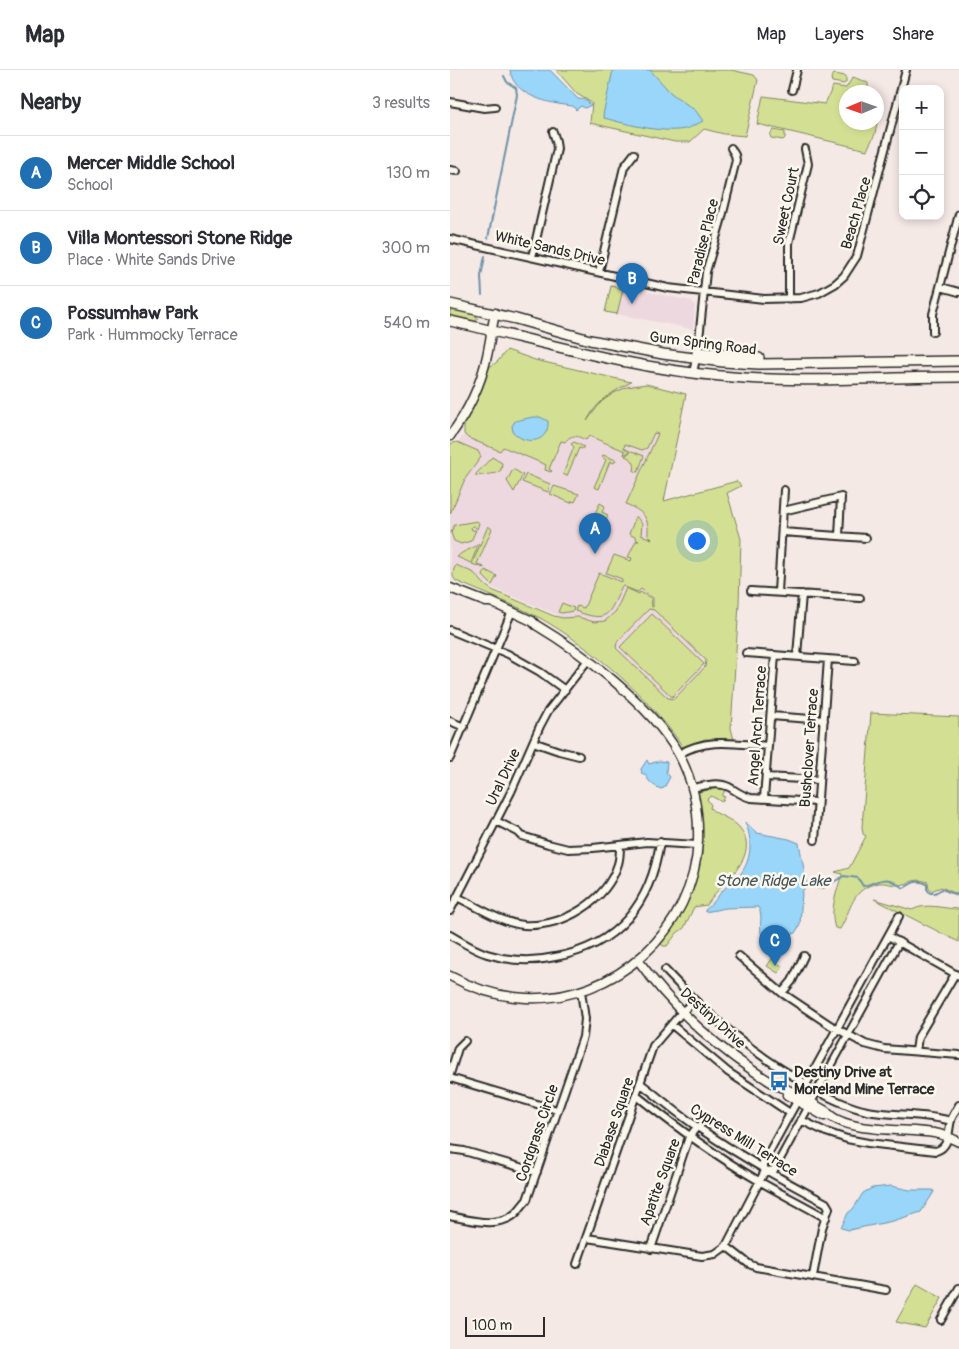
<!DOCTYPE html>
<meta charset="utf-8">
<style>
body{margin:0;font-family:Pangolin,sans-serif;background:#f7f7f7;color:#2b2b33}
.controls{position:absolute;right:15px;top:15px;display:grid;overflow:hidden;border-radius:10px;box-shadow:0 2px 8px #0003}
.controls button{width:45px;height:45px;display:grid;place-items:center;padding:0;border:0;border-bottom:1px solid #e1e1e2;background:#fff;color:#2b2b33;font:25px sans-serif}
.compass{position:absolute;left:389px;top:15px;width:45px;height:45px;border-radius:50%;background:#fff;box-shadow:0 2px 8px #0003;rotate:268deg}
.scale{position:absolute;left:15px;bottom:12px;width:80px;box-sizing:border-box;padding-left:5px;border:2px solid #2b2b2b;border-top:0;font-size:14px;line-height:18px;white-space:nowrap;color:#2b2b2b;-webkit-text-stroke:4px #fbf7ec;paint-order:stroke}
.you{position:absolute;left:246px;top:470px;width:18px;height:18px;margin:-12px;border:4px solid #fff;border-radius:50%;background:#1a73e8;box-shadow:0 0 0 8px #1a73e833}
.badge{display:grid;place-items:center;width:32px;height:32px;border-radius:50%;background:#1f6fb2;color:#fff;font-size:16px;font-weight:700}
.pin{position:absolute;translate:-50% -41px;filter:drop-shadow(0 1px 2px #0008)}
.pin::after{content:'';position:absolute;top:26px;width:18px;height:15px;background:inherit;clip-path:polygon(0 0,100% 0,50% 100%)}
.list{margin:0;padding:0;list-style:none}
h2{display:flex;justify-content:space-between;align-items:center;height:65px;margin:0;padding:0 20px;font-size:21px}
h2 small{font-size:16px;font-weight:400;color:#7c7c81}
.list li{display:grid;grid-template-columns:32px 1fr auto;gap:15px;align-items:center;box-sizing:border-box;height:75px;padding:0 20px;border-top:1px solid #e1e1e2}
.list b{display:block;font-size:19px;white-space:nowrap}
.list p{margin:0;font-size:16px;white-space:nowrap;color:#7c7c81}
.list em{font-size:16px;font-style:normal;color:#7c7c81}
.icon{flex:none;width:28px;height:28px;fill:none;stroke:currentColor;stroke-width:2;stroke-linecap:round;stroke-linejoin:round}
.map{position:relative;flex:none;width:509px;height:1279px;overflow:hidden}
header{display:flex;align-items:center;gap:30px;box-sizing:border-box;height:70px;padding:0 25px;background:#fff;border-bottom:1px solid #e1e1e2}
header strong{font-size:24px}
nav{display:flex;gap:28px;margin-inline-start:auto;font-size:18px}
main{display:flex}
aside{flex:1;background:#fff}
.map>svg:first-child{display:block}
</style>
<header>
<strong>Map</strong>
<nav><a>Map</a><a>Layers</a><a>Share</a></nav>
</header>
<main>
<aside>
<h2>Nearby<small>3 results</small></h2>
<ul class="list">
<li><span class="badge">A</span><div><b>Mercer Middle School</b><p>School</p></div><em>130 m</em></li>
<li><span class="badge">B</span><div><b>Villa Montessori Stone Ridge</b><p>Place · White Sands Drive</p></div><em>300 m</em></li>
<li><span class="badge">C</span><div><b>Possumhaw Park</b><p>Park · Hummocky Terrace</p></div><em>540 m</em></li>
</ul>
</aside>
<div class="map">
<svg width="509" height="1279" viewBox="0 0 509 1279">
<rect width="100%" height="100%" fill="#f5e9e6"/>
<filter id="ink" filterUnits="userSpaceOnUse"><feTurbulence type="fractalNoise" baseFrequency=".02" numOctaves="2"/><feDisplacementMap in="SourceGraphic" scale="10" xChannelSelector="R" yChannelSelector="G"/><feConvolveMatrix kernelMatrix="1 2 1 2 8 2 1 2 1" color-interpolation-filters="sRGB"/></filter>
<g filter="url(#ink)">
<path fill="#eed8df" d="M161 214 242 231 245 235 243 259 155 242Z
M165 313 196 314 236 324 214 431 291 469 289 534 240 658 133 559 105 544 0 500V381L14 364 18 368 24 369 110 366Z"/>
<path fill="#d3e093" stroke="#7f865f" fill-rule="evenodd" d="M106 0H281L304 5 308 10 295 66 274 64 254 59 240 72H225L140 53 142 33 127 24Z
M384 4 396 6V12L394 14 382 12 381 8Z
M403 7 418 13V22H397V52H427V47L428 48 425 64 417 80 307 54 313 26 375 34 383 16 396 18Z
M323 60 335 62V68L333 70 321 68 320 65Z
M161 216 173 219 167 244 155 242Z
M0 237 24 244 28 249 26 251 0 245Z
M57 280 85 290 181 312C162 322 146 332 137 351L151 332 164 323 177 317 196 314 236 324 214 431 287 411 291 416 277 423 291 469 289 534 281 658 284 670 255 669 233 677C199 627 143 578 90 548 63 534 34 523 6 511 1 506 3 501 6 495L24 503 35 515 42 520 104 546 113 548 128 547 144 552 155 551 166 541 176 518 189 524 190 522 201 528 202 537H203V528L191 519 188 522 172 516C158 546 159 553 125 541L127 536 134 538 149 503 172 512V509L156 503 164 485 181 491 182 488 178 487 186 471H189L186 470 187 468 179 464 186 446 192 454 191 465 202 469 198 465C199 446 193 442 176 434L208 364 204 363 197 378 192 380 175 374 174 378 180 381 174 385 175 381 139 366 136 370C127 366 122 363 115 372L111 371 99 399 102 401 101 402 95 400 96 395 94 394 53 377 50 381 18 368 14 364V352L28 326 38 298 47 292ZM199 539 204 540 256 590 255 597 224 629 218 628 166 578 167 572Z
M7 372 28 381 31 387 15 409 0 444V374Z
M124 372 134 377 132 379 129 378 117 406 113 404 124 377 121 374Z
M182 381 194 386 188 402 184 401C186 392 182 389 175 386Z
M153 385 166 390 164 393 160 391 149 419 144 417 156 390 152 387Z
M42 387 52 393 51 400 47 403 26 406V404Z
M63 399 73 405 64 422 57 411Z
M76 404 100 414 98 422 72 412Z
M104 416 129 424 125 432 122 431 121 433 100 424Z
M150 433 155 436 152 442 158 445 156 451 149 448 150 446 145 443Z
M27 451 29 453 27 459 24 456 21 457 22 460H26L21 471 11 474 4 471 1 463 4 455Z
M38 456 42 459 27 494 34 497V498L22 494Z
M29 473 21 493 7 487C13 480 23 480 29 473Z
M35 500 47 506 42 515 33 506Z
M112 533 124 538 123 541 112 543 108 542Z
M202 544 254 594 222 627 170 577Z
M421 643 509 647V824L502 822 491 817 481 821 479 819 478 812C462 807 462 814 448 815 441 815 435 812 429 813 401 818 402 839 390 859L385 858C379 840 387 821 392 804L385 802 399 798 416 766 413 764 412 757Z
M265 718 275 720 272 726 275 727 272 732 261 726 257 729 261 735 260 738C268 746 281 748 289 757 309 780 284 804 269 819 264 824 261 830 257 835L244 837 234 858 227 863 217 876H213L211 874C232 848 243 820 250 788L252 785V754L248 724 249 722Z
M424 829 462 840C477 832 493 839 509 839V872Z
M322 889 333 897 328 903 317 896Z
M467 1214 492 1228 475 1258 446 1252Z"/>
<path fill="#99d6fa" stroke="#6d92a7" d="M60 0H100L128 29C136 30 135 29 141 35L135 38 131 36 126 40 123 36C100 34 63 26 60 0Z
M163 0H200L221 23 246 41 253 51C248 53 244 56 239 58 216 65 177 54 154 48L153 45Z
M83 347H90L98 351C99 366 88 374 73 369 70 368 66 365 63 362L62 356 65 351Z
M197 690 199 694 209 691 217 692 216 702 220 707 214 718 211 719C203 716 198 711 195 704H192L191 699Z
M295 752 307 763 339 769 349 773C350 779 357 812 356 816 355 818 353 820 352 822L350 855 345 863 341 865 312 866C308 856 314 846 308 837L276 838 255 842V840C263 834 267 827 273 820 278 815 283 811 288 807 302 792 303 769 295 752Z
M441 1116 460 1120H483L484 1122 471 1142 443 1151 399 1160 391 1158 398 1143 403 1139 413 1123 422 1118Z"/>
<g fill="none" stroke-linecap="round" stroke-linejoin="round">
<path stroke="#6d92a7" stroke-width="2" d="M38 168 67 25 66 18 57 12 54 6
M32 225 31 206 35 186
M356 813 368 818H373L394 806 408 808 413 816C421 815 431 807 440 810 445 812 449 816 454 818 462 813 467 809 477 814V819L480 823H485L492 819 509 826"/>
<defs>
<path id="minor" d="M342 20 347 0
M0 32 34 38 45 37
M0 100 7 101
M0 169 218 218 314 229 351 228 369 223 385 214 394 206 407 186 456 0
M82 187 107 79 106 71 103 62
M149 202 174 97 184 84
M491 217 509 222
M339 229V173L358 94 355 79
M483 262V244L509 144
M243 303 248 279 256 202 271 151 286 90 285 85 281 78
M333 441 391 427 389 466
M332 462 416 468
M301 521 410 528
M328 522 334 420
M0 560 58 584 90 602 115 620
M296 583 405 591
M347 586 352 524
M321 646 374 650
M0 651 14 657
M83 672 109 681 129 686
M229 684C258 667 286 674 318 676
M0 688 62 541
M316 707 369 710
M242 718C255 716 267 711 279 717 286 721 292 726 301 728L367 732
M314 728 325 585
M46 751 68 762 72 766 98 774 118 779 143 778 197 772 247 775
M365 770 378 589
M7 827C28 837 51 853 74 855 113 857 156 832 168 794 170 788 170 781 170 775
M0 841 61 722 90 656 98 641 138 590
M449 846 438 866 509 906
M0 865C12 872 24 880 37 884 59 891 83 892 105 887 168 876 201 833 210 772
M289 886 332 923 380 955 415 974 434 979 509 985
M215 900C257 945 302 984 357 1014
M332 923 342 911 354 886
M222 955 278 1002 340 1043
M466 981 468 967 505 904
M0 1004 8 978 15 971
M0 1008 107 1040
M190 1013C210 1028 229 1045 249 1058 290 1086 332 1110 376 1133L379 1138 372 1158 363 1206
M367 1021C383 1029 399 1037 417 1041 445 1046 474 1043 501 1051
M187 1026C226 1057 266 1086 309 1111 331 1124 354 1135 376 1148
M351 1050 376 1062 397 1069 418 1073 486 1081C500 1077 498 1061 501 1050 503 1045 506 1040 509 1035
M0 1079 14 1081 87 1102
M317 1101 324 1100 449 872
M0 1146C20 1150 49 1159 66 1143 70 1139 73 1134 77 1130L133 967 135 949 131 921
M137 1168 252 1186 265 1184 276 1176 315 1101 313 1093 438 866
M276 1176 299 1194 306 1197 436 1220
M201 1179 239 1067 247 1057
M127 1194 203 976 232 942 244 931
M491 1250 509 1218"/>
<path id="tertiary" d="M0 366C17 343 31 314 37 286 40 272 42 257 45 243
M0 518 36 532H41L82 551 86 555C133 583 201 635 228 683 243 710 249 741 248 771 244 860 165 932 76 928 49 927 24 919 0 906
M188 890C224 940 273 984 326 1015 329 1017 332 1017 336 1019 350 1025 363 1034 376 1041 394 1064 457 1058 484 1063 493 1064 501 1068 509 1072
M337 1025 374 1046 380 1045"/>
<path id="secondary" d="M0 234 66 249 140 270 213 284 273 292 309 294 509 291
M0 251C89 271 179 298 271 306 350 314 430 307 509 307
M247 282 309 288"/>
</defs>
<use href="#minor" stroke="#2b2b2b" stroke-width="10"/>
<use href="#tertiary" stroke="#2b2b2b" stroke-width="11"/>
<use href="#secondary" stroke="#2b2b2b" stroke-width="12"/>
<use href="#minor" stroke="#fbf7ec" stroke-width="6"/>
<use href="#tertiary" stroke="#fbf7ec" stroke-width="8"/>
<use href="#secondary" stroke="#fbf7ec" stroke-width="9"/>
</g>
</g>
<defs>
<symbol id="bus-bare" viewBox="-9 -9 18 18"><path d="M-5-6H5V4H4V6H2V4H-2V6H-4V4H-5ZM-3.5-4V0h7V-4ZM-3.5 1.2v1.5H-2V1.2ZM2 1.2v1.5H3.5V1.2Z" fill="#1f6fb2" stroke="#fbf7ec" stroke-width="2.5" paint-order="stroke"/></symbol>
</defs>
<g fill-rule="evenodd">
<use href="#bus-bare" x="315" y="997" width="28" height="28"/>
</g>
<g text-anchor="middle" stroke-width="5" stroke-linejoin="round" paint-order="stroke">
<g font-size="15" fill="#2b2b2b" stroke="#fbf7ec">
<text transform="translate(336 136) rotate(-78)" y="5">Sweet Court</text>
<text transform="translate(406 143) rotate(-74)" y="5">Beach Place</text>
<text transform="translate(253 172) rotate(-76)" y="5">Paradise Place</text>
<text transform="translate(100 178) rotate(13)" y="5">White Sands Drive</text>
<text transform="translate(253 273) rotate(7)" y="5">Gum Spring Road</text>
<text transform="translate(307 656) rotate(-86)" y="5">Angel Arch Terrace</text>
<text transform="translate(359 678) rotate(-86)" y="5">Bushclover Terrace</text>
<text transform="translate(53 707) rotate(-65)" y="5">Ural Drive</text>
<text transform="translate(263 948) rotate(42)" y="5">Destiny Drive</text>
<text transform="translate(164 1052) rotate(-71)" y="5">Diabase Square</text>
<text transform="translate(87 1063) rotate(-71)" y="5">Cordgrass Circle</text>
<text transform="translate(294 1070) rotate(32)" y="5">Cypress Mill Terrace</text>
<text transform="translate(210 1112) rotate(-70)" y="5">Apatite Square</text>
</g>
<g font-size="15" font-weight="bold" fill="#2b2b2b" stroke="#fbf7ec" text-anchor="start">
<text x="344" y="1007">Destiny Drive at<tspan x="344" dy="17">Moreland Mine Terrace</tspan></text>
</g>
<g font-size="16" font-style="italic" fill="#46565f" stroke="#fbf7ec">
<text x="323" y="816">Stone Ridge Lake</text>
</g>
</g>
</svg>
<div class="controls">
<button>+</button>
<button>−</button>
<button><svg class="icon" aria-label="locate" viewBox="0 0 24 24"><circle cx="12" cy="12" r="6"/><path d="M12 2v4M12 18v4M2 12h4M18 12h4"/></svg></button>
</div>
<svg class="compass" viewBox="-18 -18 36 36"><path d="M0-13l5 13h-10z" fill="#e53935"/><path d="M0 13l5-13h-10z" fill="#7c7c81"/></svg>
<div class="scale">100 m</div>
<div class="you"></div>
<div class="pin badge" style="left:145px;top:484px">A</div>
<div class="pin badge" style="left:182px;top:234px">B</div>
<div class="pin badge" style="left:325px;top:896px">C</div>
</div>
</main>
